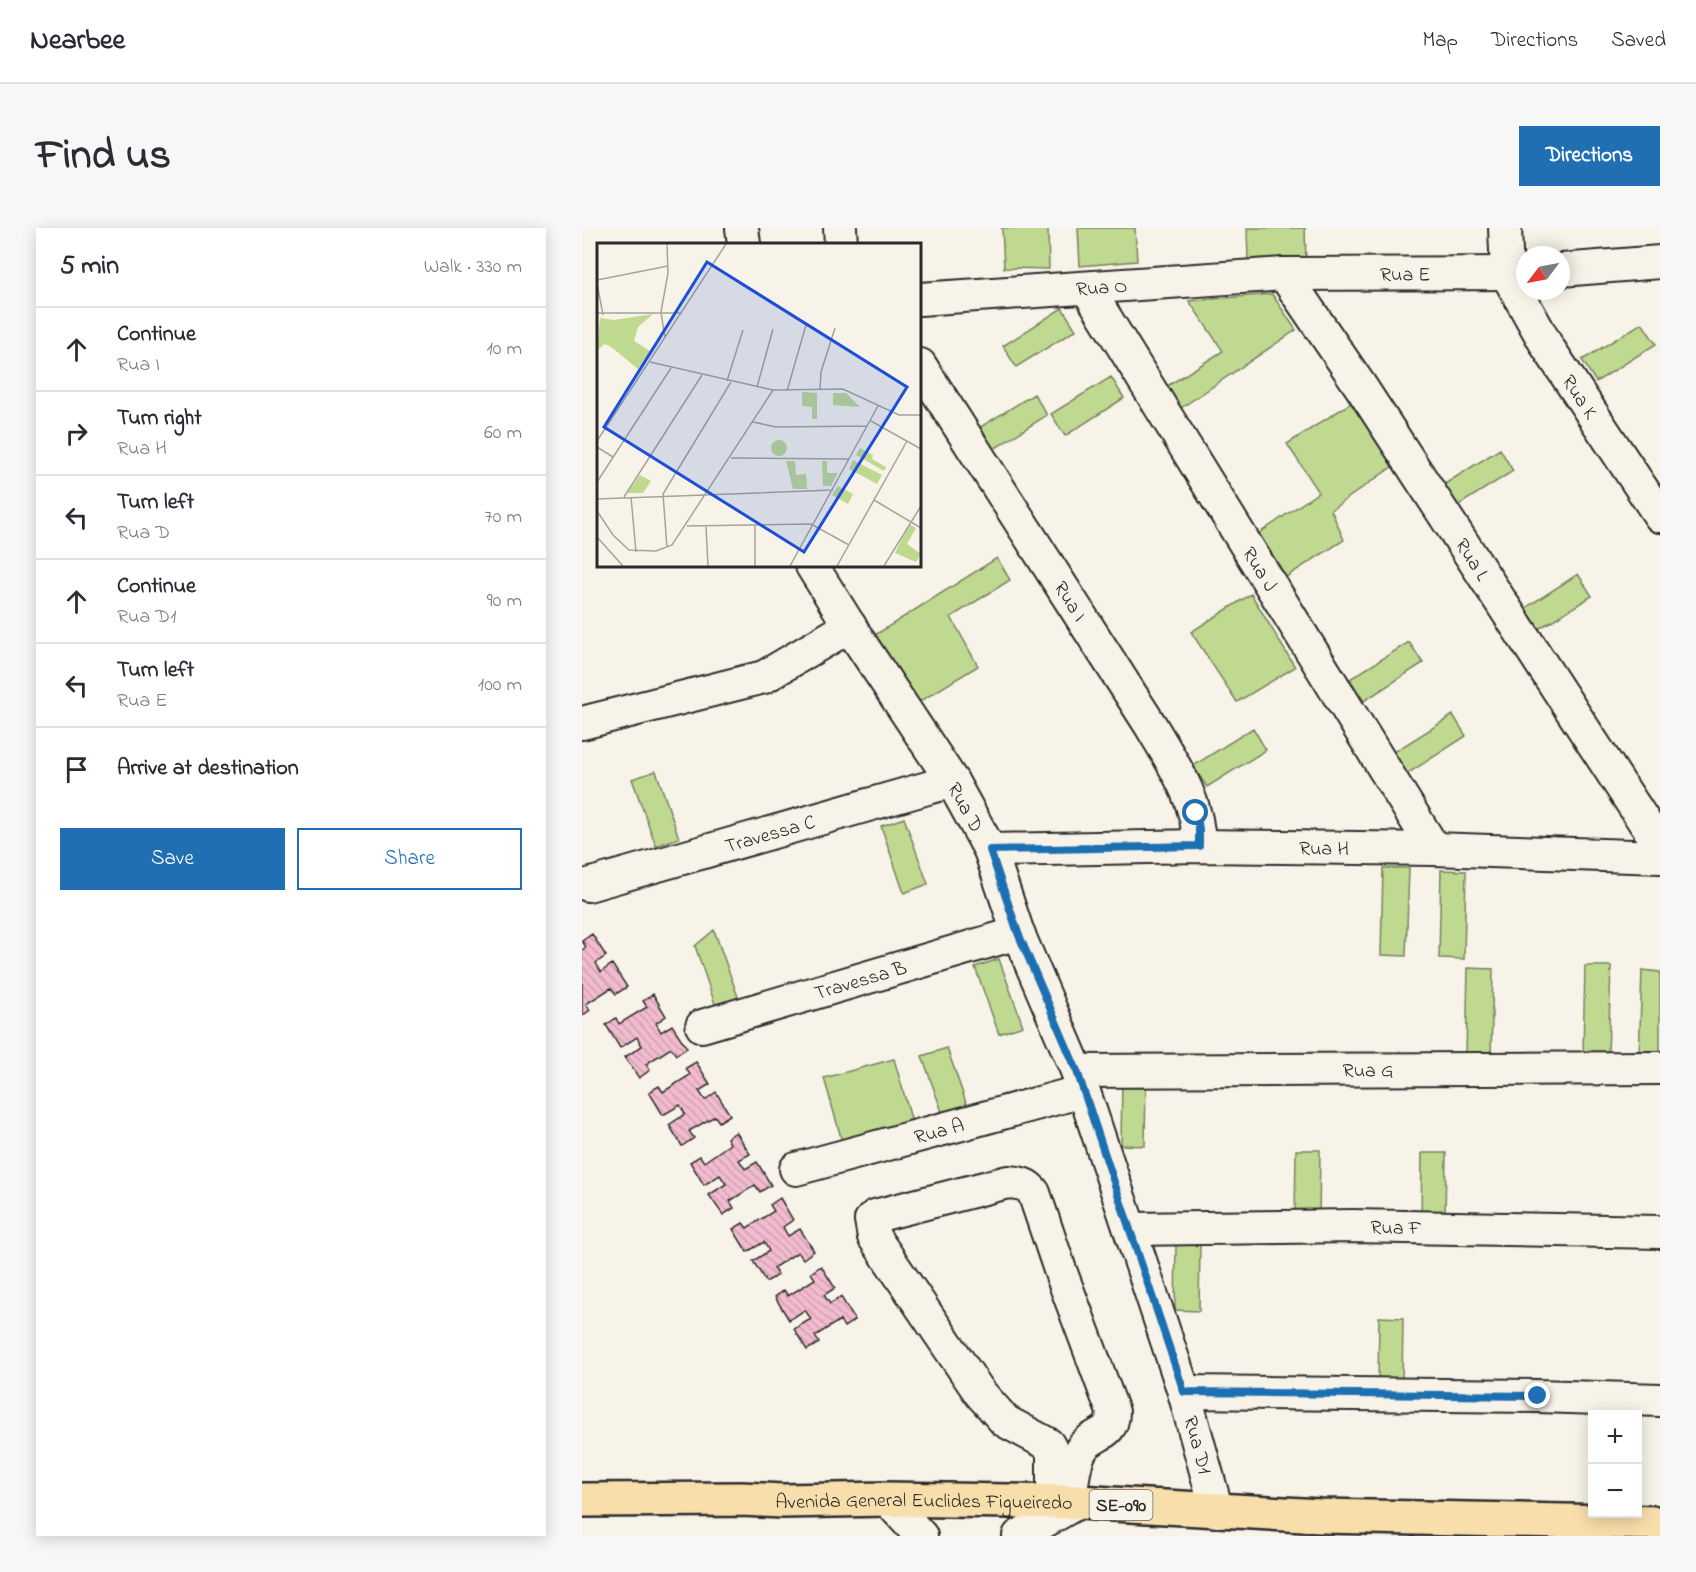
<!DOCTYPE html>
<meta charset="utf-8">
<style>
body{margin:0;font-family:"Indie Flower",sans-serif;background:#f7f7f7;color:#2b2b33}
.controls{position:absolute;right:18px;bottom:18px;display:grid;overflow:hidden;border-radius:0px;box-shadow:0 3px 15px #0003}
.controls button{width:54px;height:54px;display:grid;place-items:center;padding:0;border:0;border-bottom:2px solid #e1e1e2;background:#fff;color:#2b2b33;font:30px sans-serif}
.compass{position:absolute;left:934px;top:18px;width:54px;height:54px;border-radius:50%;background:#fff;box-shadow:0 3px 15px #0003;rotate:238deg}
.stop{position:absolute;width:18px;height:18px;margin:-14px;border:4px solid #1f6fb2;border-radius:50%;background:#fff}
.stop.end{background:#1f6fb2;border-color:#fff;box-shadow:0 2px 6px #0008}
.list{margin:0;padding:0;list-style:none}
h2{display:flex;justify-content:space-between;align-items:center;height:78px;margin:0;padding:0 24px;font-size:26px}
h2 small{font-size:20px;font-weight:400;color:#7c7c81}
.list li{display:grid;grid-template-columns:39px 1fr auto;gap:18px;align-items:center;box-sizing:border-box;height:84px;padding:0 24px;border-top:2px solid #e1e1e2}
.list b{display:block;font-size:22px;white-space:nowrap}
.list p{margin:0;font-size:20px;white-space:nowrap;color:#7c7c81}
.list em{font-size:20px;font-style:normal;color:#7c7c81}
.actions{display:flex;gap:12px;padding:18px 24px}
.actions a{flex:1;padding:14px 0;border:2px solid #1f6fb2;border-radius:0px;text-align:center;font-size:21px;color:#1f6fb2}
.actions .main{background:#1f6fb2;color:#fff}
.icon{flex:none;width:33px;height:33px;fill:none;stroke:currentColor;stroke-width:2;stroke-linecap:round;stroke-linejoin:round}
.map{position:relative;flex:none;width:1078px;height:1308px;overflow:hidden;border-radius:0px}
header{display:flex;align-items:center;gap:36px;box-sizing:border-box;height:84px;padding:0 30px;background:#fff;border-bottom:2px solid #e1e1e2}
header strong{font-size:28px}
nav{display:flex;gap:33px;margin-inline-start:auto;font-size:21px}
.intro{display:flex;align-items:center;justify-content:space-between;box-sizing:border-box;height:144px;padding:0 36px}
h1{margin:0;font-size:42px}
.button{padding:15px 27px;border-radius:0px;background:#1f6fb2;color:#fff;font-size:21px;font-weight:700}
main{display:flex;gap:36px;padding:0 36px}
aside{flex:1;background:#fff;border-radius:0px;box-shadow:0 3px 15px #0003}
.map>svg:first-child{display:block}
</style>
<header>
<strong>Nearbee</strong>
<nav><a>Map</a><a>Directions</a><a>Saved</a></nav>
</header>
<div class="intro"><h1>Find us</h1><a class="button">Directions</a></div>
<main>
<aside>
<h2>5 min<small>Walk · 330 m</small></h2>
<ul class="list">
<li><svg class="icon" aria-label="ahead" viewBox="0 0 24 24"><path d="M12 20V5M6 11l6-6 6 6"/></svg><div><b>Continue</b><p>Rua I</p></div><em>10 m</em></li>
<li><svg class="icon" aria-label="right" viewBox="0 0 24 24"><path d="M7 20v-9h11M14 6l5 5-5 5"/></svg><div><b>Turn right</b><p>Rua H</p></div><em>60 m</em></li>
<li><svg class="icon" aria-label="left" viewBox="0 0 24 24"><path d="M17 20v-9H6M10 6l-5 5 5 5"/></svg><div><b>Turn left</b><p>Rua D</p></div><em>70 m</em></li>
<li><svg class="icon" aria-label="ahead" viewBox="0 0 24 24"><path d="M12 20V5M6 11l6-6 6 6"/></svg><div><b>Continue</b><p>Rua D1</p></div><em>90 m</em></li>
<li><svg class="icon" aria-label="left" viewBox="0 0 24 24"><path d="M17 20v-9H6M10 6l-5 5 5 5"/></svg><div><b>Turn left</b><p>Rua E</p></div><em>100 m</em></li>
<li><svg class="icon" aria-label="arrive" viewBox="0 0 24 24"><path d="M6 21V4h12l-3 4 3 4H6"/></svg><div><b>Arrive at destination</b></div></li>
</ul>
<div class="actions"><a class="main">Save</a><a>Share</a></div>
</aside>
<div class="map">
<svg width="1078" height="1308" viewBox="0 0 1078 1308">
<defs>
<pattern id="building-back-hatch" width="6" height="6" patternUnits="userSpaceOnUse" patternTransform="scale(1.5)"><rect width="6" height="6" fill="#f3bbcf"/><path d="M-1 5l2 2M0 0l6 6M5-1l2 2" fill="none" stroke="#d0a1b2"/></pattern>
</defs>
<rect width="100%" height="100%" fill="#f7f3e8"/>
<filter id="ink" filterUnits="userSpaceOnUse"><feTurbulence type="fractalNoise" baseFrequency=".0167" numOctaves="2"/><feDisplacementMap in="SourceGraphic" scale="12" xChannelSelector="R" yChannelSelector="G"/><feConvolveMatrix kernelMatrix="1 2 1 2 8 2 1 2 1" color-interpolation-filters="sRGB"/></filter>
<g filter="url(#ink)">
<path fill="#c0d990" stroke="#76825e" stroke-width="1.5" d="M420 0H466L467 41 422 40Z
M496 0H553L555 33 498 38Z
M665 0H723L724 34 666 33Z
M690 66 714 102 596 182 582 160 641 123 607 73Z
M480 80 494 102 434 139 421 118Z
M1060 95 1074 116 1014 154 1000 132Z
M529 149 542 170 483 208 469 186Z
M452 166 465 187 406 225 392 203Z
M772 173 814 236 749 282 762 312 704 349 676 306 737 264 705 216Z
M918 221 931 243 872 280 858 259Z
M415 330 428 352 369 389 396 438 332 477 293 407Z
M996 346 1010 368 950 405 937 384Z
M669 366 713 439 655 474 609 404Z
M827 414 841 435 782 473 768 451Z
M871 487 884 508 825 546 812 524Z
M671 500 684 522 625 559 611 538Z
M74 543 97 610 74 618 50 551Z
M322 590 346 656 322 665 299 598Z
M801 640H827L824 728 799 727Z
M859 642 884 643 882 731 857 730Z
M132 702 156 769 134 779 113 718Z
M417 731 441 798 417 806 393 739Z
M1003 738H1029L1026 827 1001 825Z
M886 740 911 741 909 829 884 828Z
M1060 742 1078 744V829L1057 830Z
M365 820 388 886 364 895 340 828Z
M312 831 330 894 260 913 242 850Z
M540 849H564L563 918 539 917Z
M714 922H738L737 991 713 990Z
M840 925H864L863 994 839 993Z
M594 1014H618L617 1083 593 1082Z
M797 1089 821 1090 820 1158H796Z"/>
<path fill="url(#building-back-hatch)" stroke="#2b2b2b" stroke-width="1.5" d="M10 706 24 728 14 735 19 744 30 736 45 759 34 766 29 760 4 776 8 782 0 788V722L4 719 0 713Z
M71 766 84 788 74 795 79 804 90 797 105 820 94 827 89 820 64 836 68 842 57 850 43 829 60 818 55 809 38 820 24 797 34 790 37 796 65 779 61 773Z
M114 834 128 856 117 863 123 872 134 864 148 887 137 894 133 888 107 903 112 910 100 918 87 897 103 886 98 877 81 887 67 864 77 858 81 864 108 847 104 840Z
M154 904 168 926 157 932 163 941 175 934 189 957 178 964 173 957 148 973 152 980 141 987 127 967 144 956 138 947 122 957 108 934 118 928 122 934 148 916 145 910Z
M198 970 211 992 201 999 206 1008 218 1001 232 1023 221 1031 216 1024 191 1040 196 1047 184 1054 171 1033 187 1023 182 1014 165 1024 151 1001 161 995 165 1000 192 983 188 977Z
M239 1038 253 1060 242 1067 248 1076 259 1069 273 1092 262 1099 258 1092 233 1108 237 1115 225 1122 212 1101 229 1091 223 1082 207 1092 193 1069 202 1062 206 1068 233 1051 229 1045Z"/>
<g fill="none" stroke-linecap="round" stroke-linejoin="round">
<defs>
<g id="minor">
<path d="M160 0 162 16"/>
<path d="M258 0 259 16"/>
<path id="s1" d="M923 0 925 46 965 118 1078 288"/>
<path d="M979 42 1078 34"/>
<path id="s2" d="M702 46 779 159 1078 618"/>
<path id="s3" d="M505 60 852 621"/>
<path id="s4" d="M338 71 702 46 943 45"/>
<path id="s5" d="M338 137 569 498C591 536 617 572 617 618"/>
<path id="s6" d="M230 338 279 416 370 553 408 622 436 705 495 843 602 1164 635 1283"/>
<path d="M0 495 182 449 268 398"/>
<path id="s7" d="M408 622 617 618 852 621 1078 629"/>
<path id="s8" d="M6 657 370 553"/>
<path id="s9" d="M120 798 436 705"/>
<path id="s10" d="M495 843 1078 840"/>
<path id="s11" d="M214 941 501 863"/>
<path id="s12" d="M548 1001 771 998 1078 1004"/>
<path d="M602 1164 956 1168 1078 1172"/>
<path d="M305 1271 339 1308"/>
<path d="M471 1274V1225L466 1216 423 1193 398 1165 292 1009 289 992 293 988 426 954C437 955 445 955 452 965L478 1042 531 1184C531 1210 509 1204 499 1222 491 1236 490 1258 488 1274"/>
<path d="M437 1308 496 1274"/>
</g>
<g id="major">
<path id="s13" d="M0 1272 160 1271 201 1273 305 1271 496 1274 739 1288 1078 1295"/>
</g>
</defs>
<use href="#minor" stroke="#2b2b2b" stroke-width="36"/>
<use href="#major" stroke="#2b2b2b" stroke-width="38"/>
<use href="#minor" stroke="#f7f3e8" stroke-width="32"/>
<use href="#major" stroke="#f8deab" stroke-width="33"/>
</g>
</g>
<g fill="none" stroke-linecap="round" stroke-linejoin="round" filter="url(#ink)">
<path stroke="#1f6fb2" stroke-width="8" d="M614 585 617 601V618L408 622 436 705 495 843 602 1164 956 1168"/>
</g>
<g text-anchor="middle" stroke-width="4.5" stroke-linejoin="round" paint-order="stroke">
<rect fill="#f7f3e8" stroke="#686764" stroke-width="1.5" x="507.5" y="1262" width="63" height="30" rx="4.5"/>
<g font-size="18" font-weight="bold" fill="#2b2b2b">
<text x="539" y="1283">SE-090</text>
</g>
<g font-size="20" fill="#2b2b2b" stroke="#f7f3e8">
<text dy="7" stroke="none"><textPath href="#s4" startOffset="486">Rua E</textPath></text>
<text dy="7" stroke="none"><textPath href="#s4" startOffset="182">Rua O</textPath></text>
<text dy="7" stroke="none"><textPath href="#s1" startOffset="189">Rua K</textPath></text>
<text dy="7" stroke="none"><textPath href="#s2" startOffset="342">Rua L</textPath></text>
<text dy="7" stroke="none"><textPath href="#s3" startOffset="330">Rua J</textPath></text>
<text dy="7" stroke="none"><textPath href="#s5" startOffset="280">Rua I</textPath></text>
<text dy="7" stroke="none"><textPath href="#s6" startOffset="286">Rua D</textPath></text>
<text dy="7" stroke="none"><textPath href="#s8" startOffset="189">Travessa C</textPath></text>
<text dy="7" stroke="none"><textPath href="#s7" startOffset="334">Rua H</textPath></text>
<text dy="7" stroke="none"><textPath href="#s9" startOffset="165">Travessa B</textPath></text>
<text dy="7" stroke="none"><textPath href="#s10" startOffset="291">Rua G</textPath></text>
<text dy="7" stroke="none"><textPath href="#s11" startOffset="148">Rua A</textPath></text>
<text dy="7" stroke="none"><textPath href="#s12" startOffset="266">Rua F</textPath></text>
<text dy="7" stroke="none"><textPath href="#s6" startOffset="966">Rua D1</textPath></text>
<text dy="7" stroke="none"><textPath href="#s13" startOffset="342">Avenida General Euclides Figueiredo</textPath></text>
</g>
</g>
<g transform="translate(15 15)">
<rect width="324" height="324" fill="#f7f3e8"/>
<path d="M56 71 41 84 37 98 53 108 41 126 13 103 7 101 0 108 3 75 17 77ZM205 149 220 150V176H215V164L205 163ZM236 150H249L263 164 236 162ZM174 205a8 8 0 1 1 16 0a8 8 0 1 1-16 0ZM263 205 276 212 275 216 289 224 287 228 259 212ZM256 217 285 232 280 241 252 226ZM189 218H198L199 232 209 231 210 246H196ZM225 218H230V230H241L234 243H226ZM43 232 54 238 46 250H30ZM241 243 256 251 251 261 235 252ZM312 281 319 285 310 301 324 311 319 319 298 310Z" fill="#c0d990"/>
<path fill="none" stroke="#a5a39c" stroke-width="1.5" d="M0 37 71 23M0 40 6 72M0 70H85M68 95 64 69 71 30 70 1M53 119 176 147 246 146 302 172H324M130 138 146 87M160 144 176 86M223 147 224 129 238 85M190 148 209 82M274 178 324 206M156 179 179 184 270 183M0 198 129 1M0 204 16 214M134 215 252 216M0 239 74 125M27 254 105 132M34 254 39 309M0 256 236 247M277 257 324 285M0 268 16 292 32 307 59 308 75 302 176 147M90 283 214 281 252 302M109 283 111 323M0 294 26 323M70 305 66 251 134 139M158 323V282M193 323 281 163M240 323 310 198M287 323 324 263"/>
<path fill="#1d4ed8" fill-opacity="0.15" stroke="#1d4ed8" stroke-width="3" d="M110 19 310 144 207 309 7 184Z"/>
<rect width="324" height="324" fill="none" stroke="#2b2b2b" stroke-width="3"/>
</g>
</svg>
<div class="controls">
<button>+</button>
<button>−</button>
</div>
<svg class="compass" viewBox="-18 -18 36 36"><path d="M0-13l5 13h-10z" fill="#e53935"/><path d="M0 13l5-13h-10z" fill="#7c7c81"/></svg>
<div class="stop" style="left:614px;top:585px"></div>
<div class="stop end" style="left:956px;top:1168px"></div>
</div>
</main>
